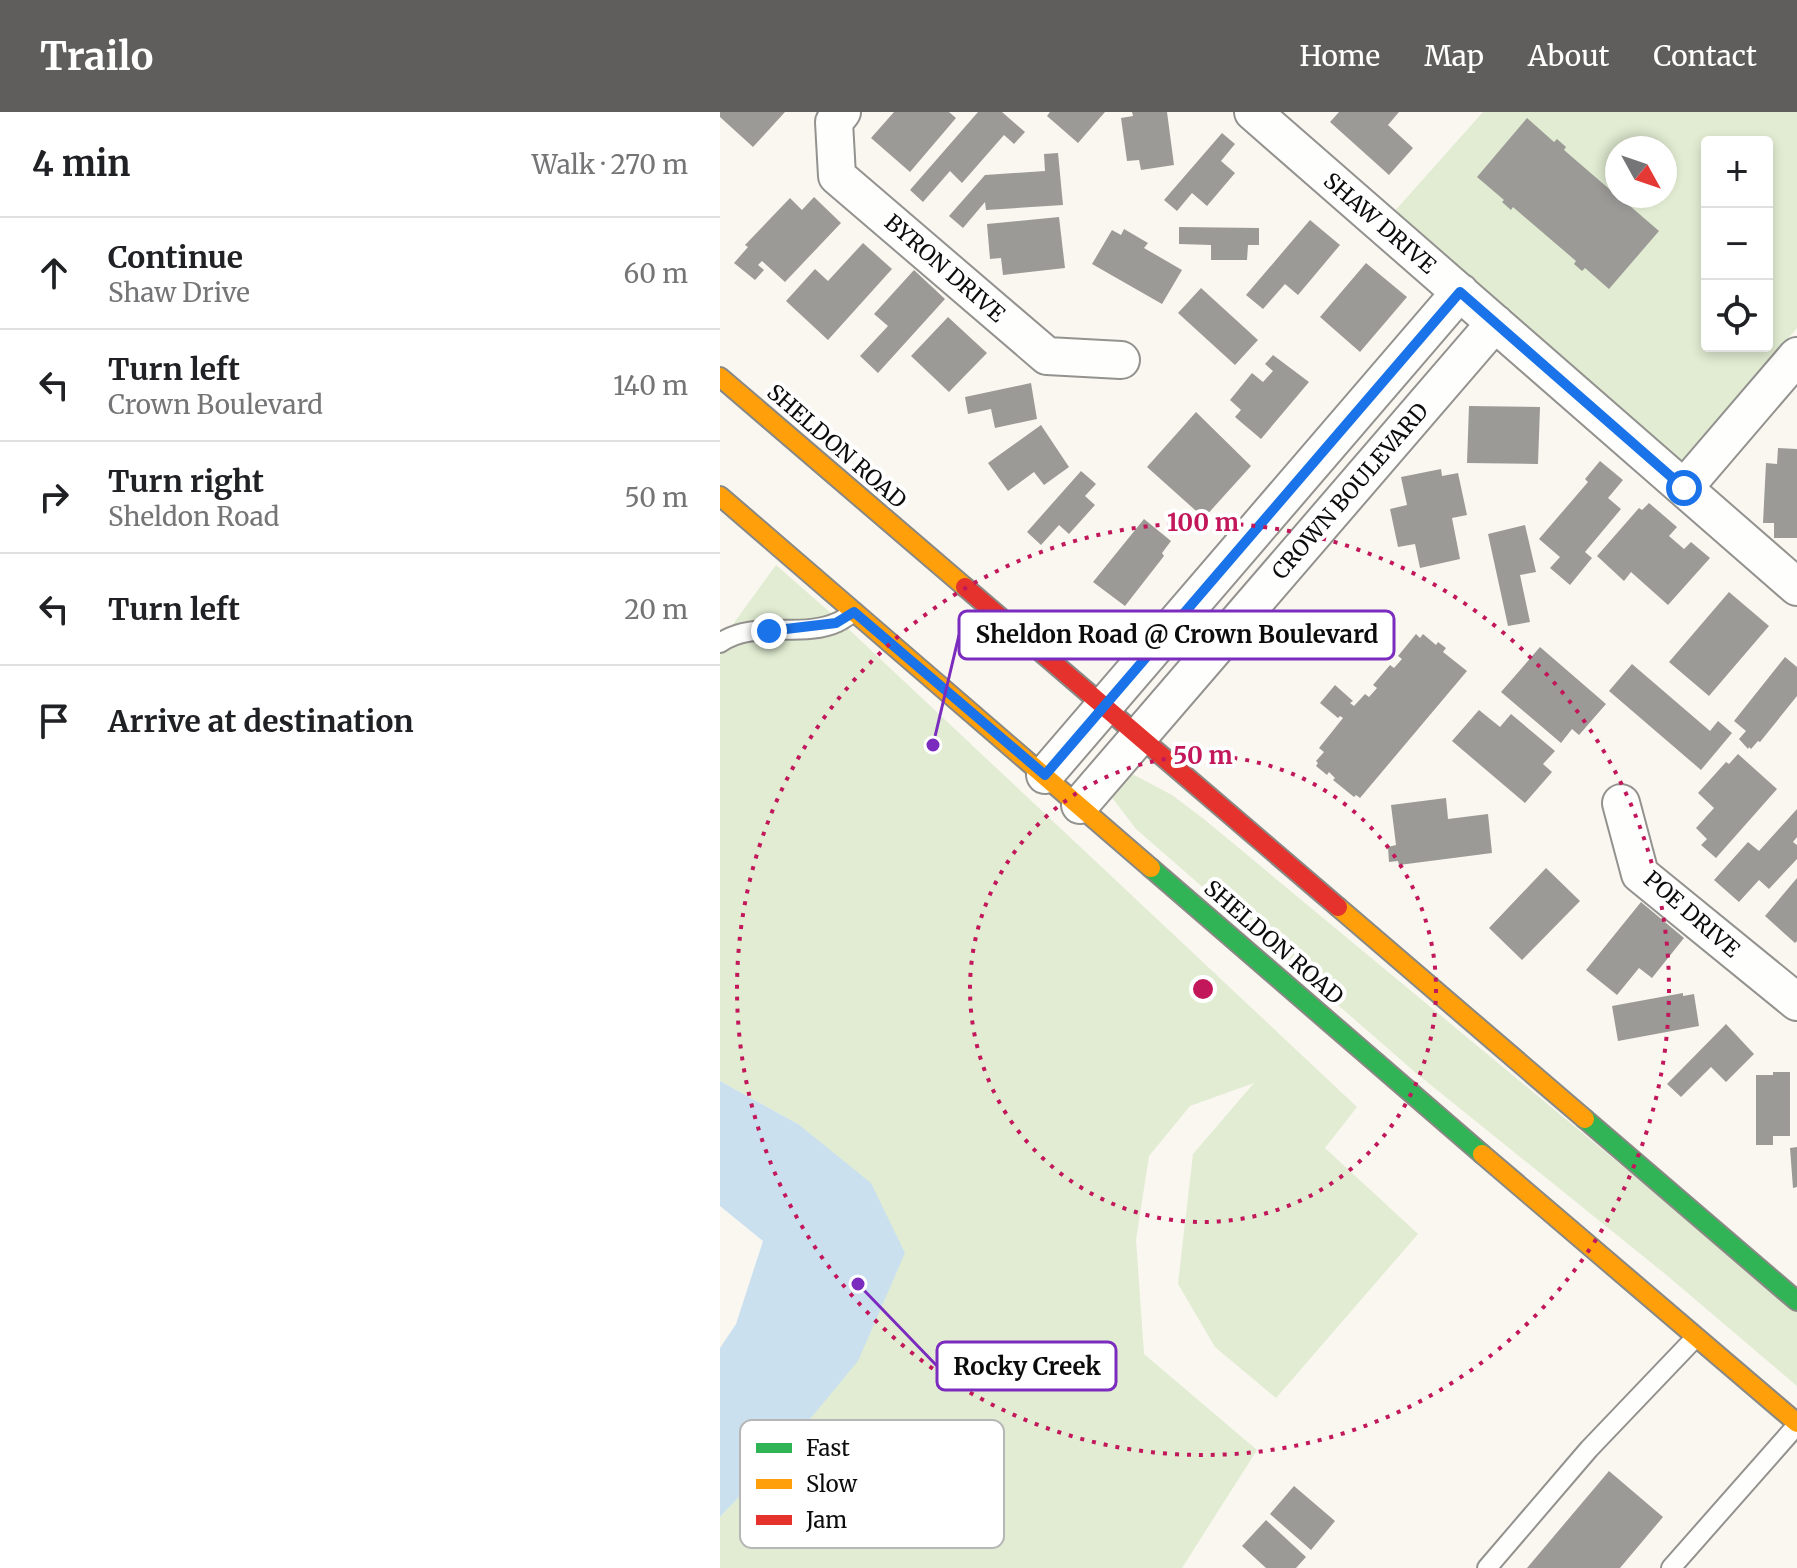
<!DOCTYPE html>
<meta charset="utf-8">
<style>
body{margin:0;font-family:Merriweather,serif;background:#f6f6f6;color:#202124}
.controls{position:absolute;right:24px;top:24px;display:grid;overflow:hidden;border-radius:8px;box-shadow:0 4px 12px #0003}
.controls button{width:72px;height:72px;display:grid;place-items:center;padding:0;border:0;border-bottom:2px solid #e0e0e0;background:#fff;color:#202124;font:40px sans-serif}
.compass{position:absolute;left:885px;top:24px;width:72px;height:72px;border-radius:50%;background:#fff;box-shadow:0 4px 12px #0003;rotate:130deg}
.stop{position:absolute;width:24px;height:24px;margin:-18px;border:6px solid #1a73e8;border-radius:50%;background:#fff}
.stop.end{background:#1a73e8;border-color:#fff;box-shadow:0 2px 8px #0008}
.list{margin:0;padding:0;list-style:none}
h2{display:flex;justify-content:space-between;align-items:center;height:104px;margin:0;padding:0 32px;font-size:34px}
h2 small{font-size:26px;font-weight:400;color:#757577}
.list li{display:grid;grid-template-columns:52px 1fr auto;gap:24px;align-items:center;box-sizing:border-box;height:112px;padding:0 32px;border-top:2px solid #e0e0e0}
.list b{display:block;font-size:30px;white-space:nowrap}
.list p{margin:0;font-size:26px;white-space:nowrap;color:#757577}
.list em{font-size:26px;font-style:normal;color:#757577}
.icon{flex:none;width:44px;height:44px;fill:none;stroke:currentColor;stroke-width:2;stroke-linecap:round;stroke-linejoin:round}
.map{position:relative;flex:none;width:1077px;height:1456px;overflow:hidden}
header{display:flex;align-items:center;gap:48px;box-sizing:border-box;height:112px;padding:0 40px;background:#5f5e5c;color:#fff}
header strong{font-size:38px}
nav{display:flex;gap:44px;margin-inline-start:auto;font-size:28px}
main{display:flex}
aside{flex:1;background:#fff}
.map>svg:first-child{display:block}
</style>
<header>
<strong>Trailo</strong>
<nav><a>Home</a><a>Map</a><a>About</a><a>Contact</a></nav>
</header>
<main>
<aside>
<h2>4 min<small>Walk · 270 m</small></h2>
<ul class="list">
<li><svg class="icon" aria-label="ahead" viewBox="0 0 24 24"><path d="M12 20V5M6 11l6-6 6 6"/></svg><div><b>Continue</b><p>Shaw Drive</p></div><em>60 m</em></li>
<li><svg class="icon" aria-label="left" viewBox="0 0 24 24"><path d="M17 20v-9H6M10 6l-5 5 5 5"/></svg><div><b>Turn left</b><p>Crown Boulevard</p></div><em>140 m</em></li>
<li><svg class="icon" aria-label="right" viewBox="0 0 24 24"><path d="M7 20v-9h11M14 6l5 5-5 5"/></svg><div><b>Turn right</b><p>Sheldon Road</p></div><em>50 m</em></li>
<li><svg class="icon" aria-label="left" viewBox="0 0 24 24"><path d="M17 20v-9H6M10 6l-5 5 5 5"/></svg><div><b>Turn left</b></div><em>20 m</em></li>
<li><svg class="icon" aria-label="arrive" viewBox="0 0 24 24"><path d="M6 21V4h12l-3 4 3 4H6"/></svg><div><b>Arrive at destination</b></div></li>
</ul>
</aside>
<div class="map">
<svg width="1077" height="1456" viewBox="0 0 1077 1456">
<rect width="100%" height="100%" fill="#f9f7f0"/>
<path fill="#e1ecd2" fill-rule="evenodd" d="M763 0H1077V216L960 352 673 101ZM987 30H1047V234H987ZM897 36H945V84H897Z
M56 453 121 510 637 995 605 1036 698 1122 556 1286 495 1235 458 1172 473 1042 534 971 470 994 429 1044 416 1128 424 1242 537 1338 462 1456H0V1405L71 1330 78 1012 0 969V530Z
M395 653 452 683 485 708 1077 1199V1274L944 1161 696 961 416 717 387 679Z"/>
<path fill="#cbe0ef" d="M0 969 78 1012 151 1071 185 1141 138 1249 71 1330 0 1405V1236L16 1212 43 1129 0 1094Z"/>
<path fill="#9c9a96" d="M0 0H65L33 35 0 5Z
M174 0H229L236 6 190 60 151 26Z
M258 0H282L305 20 294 32 284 23 242 71 230 59 203 90 190 78Z
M330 0H385L358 31 327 4Z
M412 0H447L454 53 421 58 419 48 407 49 401 6 413 4Z
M619 0H679L668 13 693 36 669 63 610 10Z
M807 6 834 30 837 27 846 35 844 38 895 82 897 79V84H902L903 88 939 119 889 177 865 156 862 159 854 152 856 149 793 95 791 98 782 90 784 88 757 65Z
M502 21 515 32 501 49 515 61 487 94 472 81 457 99 444 88Z
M338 41 343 93 266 98 265 90 243 116 229 104 265 63 325 59 324 42Z
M94 85 121 111 65 170 42 149 38 153 44 158 35 168 14 151 28 135 25 133 70 86 82 98Z
M339 105 345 156 283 163 281 146 270 147 267 112Z
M590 108 620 133 578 183 565 172 543 197 526 183Z
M459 115 539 116V133H528L527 148H491V133L459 132Z
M404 117 428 131 424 136 462 158 442 192 372 152 392 118 401 123Z
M143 131 172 157 108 228 66 189 95 157 108 169Z
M646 151 687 185 640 240 600 205Z
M194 158 225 187 158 261 140 244 168 214 154 202Z
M481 176 538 228 515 253 458 201Z
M228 205 267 241 229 280 191 244Z
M553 243 589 270 541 327 515 305 521 298 510 288 532 261 543 270 553 259 545 252Z
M311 271 317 307 275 316 271 297 248 302 245 285Z
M749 294 820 295 818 352 747 351Z
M476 300 531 354 484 406 427 355Z
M321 313 349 355 324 373 314 360 288 379 268 351Z
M1058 336 1077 337V426H1054V411H1043L1046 351 1057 352Z
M880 349 903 368 888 386 901 397 865 440 872 446 850 473 830 456 840 445 819 427 868 370 865 367Z
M721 357 722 364 738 361 747 403 732 406 740 447 700 456 695 432 678 435 670 397 687 393 681 365Z
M361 359 376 372 365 384 375 393 349 422 339 413 321 433 307 420Z
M929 391 957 415 949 424 964 437 971 430 990 446 948 493 911 460 904 469 877 444 919 396 922 398Z
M424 407 451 429 442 441 444 444 405 494 373 470Z
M805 413 816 460 800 463 810 510 788 514 768 422Z
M1009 480 1049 514 989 584 949 550Z
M696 522 700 526 703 522 716 533 718 530 726 536 723 540 747 559 640 686 636 683 634 685 613 668 615 666 609 660 607 663 596 654 598 651 596 649 604 640 599 636 623 606 620 604 618 606 600 591 615 573 633 589 630 591 634 594 645 582 649 585 657 576 653 573 670 553 674 556 682 547 678 544Z
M820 535 886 592 859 623 852 617 841 631 781 580Z
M1065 545 1077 555V584L1040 630 1038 629 1031 637 1029 635 1028 637 1019 627 1026 619 1014 609Z
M912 552 990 619 998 609 1012 621 981 658 889 579Z
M759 598 780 615 791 602 835 639 823 652 832 660 805 691 732 629Z
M1018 642 1057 677 996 746 981 733 987 727 976 716 994 696 978 681 1006 650 1009 652Z
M726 686 728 707 768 702 772 741 679 753 678 749 669 750 668 735 676 733 671 693Z
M1077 697V725L1073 730 1077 733V747L1049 777 1039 768 1019 790 994 768 1028 730 1039 739Z
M826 756 860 789 802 848 769 816Z
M1077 766V829L1075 831 1045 804Z
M921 790 964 826 932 866 919 856 897 883 866 858Z
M963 881V884L974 882 979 914 898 929 892 894Z
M1006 912 1034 942 1006 970 991 955 961 985 947 972Z
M1053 960H1070V1024H1053V1033H1036V963H1053Z
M1077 1035V1075L1073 1076 1070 1036Z
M889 1359 943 1405 900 1456H807Z
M574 1374 615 1409 591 1438 550 1402Z
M546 1408 586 1445 576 1456H546L522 1434Z"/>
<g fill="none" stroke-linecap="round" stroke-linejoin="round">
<defs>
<path id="lane" d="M0 531C33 507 82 527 118 510 124 507 129 503 134 500
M767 1456 869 1337 975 1226
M951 1456 1077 1313"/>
<path id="street" d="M122 0 114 10 117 64 327 244 401 248
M533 0 1077 475
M964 376 1077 244
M325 663 740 180
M901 691 920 762 1077 890
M360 693 775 211"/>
<path id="fast" d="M431 756 762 1042
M865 1007 1077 1189"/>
<path id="slow" d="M0 265 245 475
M0 384 431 756
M618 795 865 1007
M762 1042 1077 1311"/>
<path id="jam" d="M245 475 618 795"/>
</defs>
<use href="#lane" stroke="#93928f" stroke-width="22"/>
<use href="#street" stroke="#93928f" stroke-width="40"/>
<use href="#fast" stroke="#898885" stroke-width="22"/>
<use href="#slow" stroke="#898885" stroke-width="22"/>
<use href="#jam" stroke="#898885" stroke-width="22"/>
<use href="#lane" stroke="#fefefd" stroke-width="18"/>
<use href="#street" stroke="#fefefd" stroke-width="36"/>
<use href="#fast" stroke="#30b455" stroke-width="18"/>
<use href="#slow" stroke="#ff9f0a" stroke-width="18"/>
<use href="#jam" stroke="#e5322d" stroke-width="18"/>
</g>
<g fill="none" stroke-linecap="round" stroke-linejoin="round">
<path stroke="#1a73e8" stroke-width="10" d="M49 519 116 511 134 500 325 663 740 180 964 376"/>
</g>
<g fill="none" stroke="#c2185b" stroke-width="4" stroke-dasharray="4 8">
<circle cx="483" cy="877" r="233"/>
<circle cx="483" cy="877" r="466"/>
</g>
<g text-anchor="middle" stroke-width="8" stroke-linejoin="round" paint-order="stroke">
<g font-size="22" fill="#0c0c0c" stroke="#fff">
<text transform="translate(660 111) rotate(41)" y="8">SHAW DRIVE</text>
<text transform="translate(225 156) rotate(41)" y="8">BYRON DRIVE</text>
<text transform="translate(117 334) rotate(41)" y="8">SHELDON ROAD</text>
<text transform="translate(630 379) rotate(-49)" y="8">CROWN BOULEVARD</text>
<text transform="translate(972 802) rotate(41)" y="8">POE DRIVE</text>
<text transform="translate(554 830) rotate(41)" y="8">SHELDON ROAD</text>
</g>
</g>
<rect x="20" y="1308" width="264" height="128" rx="12" fill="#fff" stroke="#b6b6b6" stroke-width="2"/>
<rect x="36" y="1331" width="36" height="10" fill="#30b455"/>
<rect x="36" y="1367" width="36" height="10" fill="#ff9f0a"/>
<rect x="36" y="1403" width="36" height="10" fill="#e5322d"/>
<g font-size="22" fill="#0c0c0c">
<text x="86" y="1344">Fast</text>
<text x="86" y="1380">Slow</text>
<text x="86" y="1416">Jam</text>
</g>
<circle cx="483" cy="877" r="12" fill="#c2185b" stroke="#fff" stroke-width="4"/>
<g font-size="24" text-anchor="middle" font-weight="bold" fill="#c2185b" stroke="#fff" stroke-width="8" stroke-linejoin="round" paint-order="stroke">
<text x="483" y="419">100 m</text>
<text x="483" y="652">50 m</text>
</g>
<path fill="none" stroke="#7b2cbf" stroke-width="3" d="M213 633L239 523M138 1172L217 1254"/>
<g fill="#7b2cbf" stroke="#fff" stroke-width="3">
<circle cx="213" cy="633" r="8"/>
<circle cx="138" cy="1172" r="8"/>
</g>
<g fill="#fff" stroke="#7b2cbf" stroke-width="3">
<rect x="239" y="499" width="435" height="48" rx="8"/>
<rect x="217" y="1230" width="179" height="48" rx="8"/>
</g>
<g font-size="24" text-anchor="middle" font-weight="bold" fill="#0c0c0c">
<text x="457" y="531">Sheldon Road @ Crown Boulevard</text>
<text x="307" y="1263">Rocky Creek</text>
</g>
</svg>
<div class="controls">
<button>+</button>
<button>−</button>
<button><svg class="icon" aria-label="locate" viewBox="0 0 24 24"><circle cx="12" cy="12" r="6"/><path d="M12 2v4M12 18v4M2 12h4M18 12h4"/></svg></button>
</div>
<svg class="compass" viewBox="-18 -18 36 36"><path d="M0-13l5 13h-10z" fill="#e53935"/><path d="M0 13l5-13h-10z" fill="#757577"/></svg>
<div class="stop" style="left:964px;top:376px"></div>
<div class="stop end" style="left:49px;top:519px"></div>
</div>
</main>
